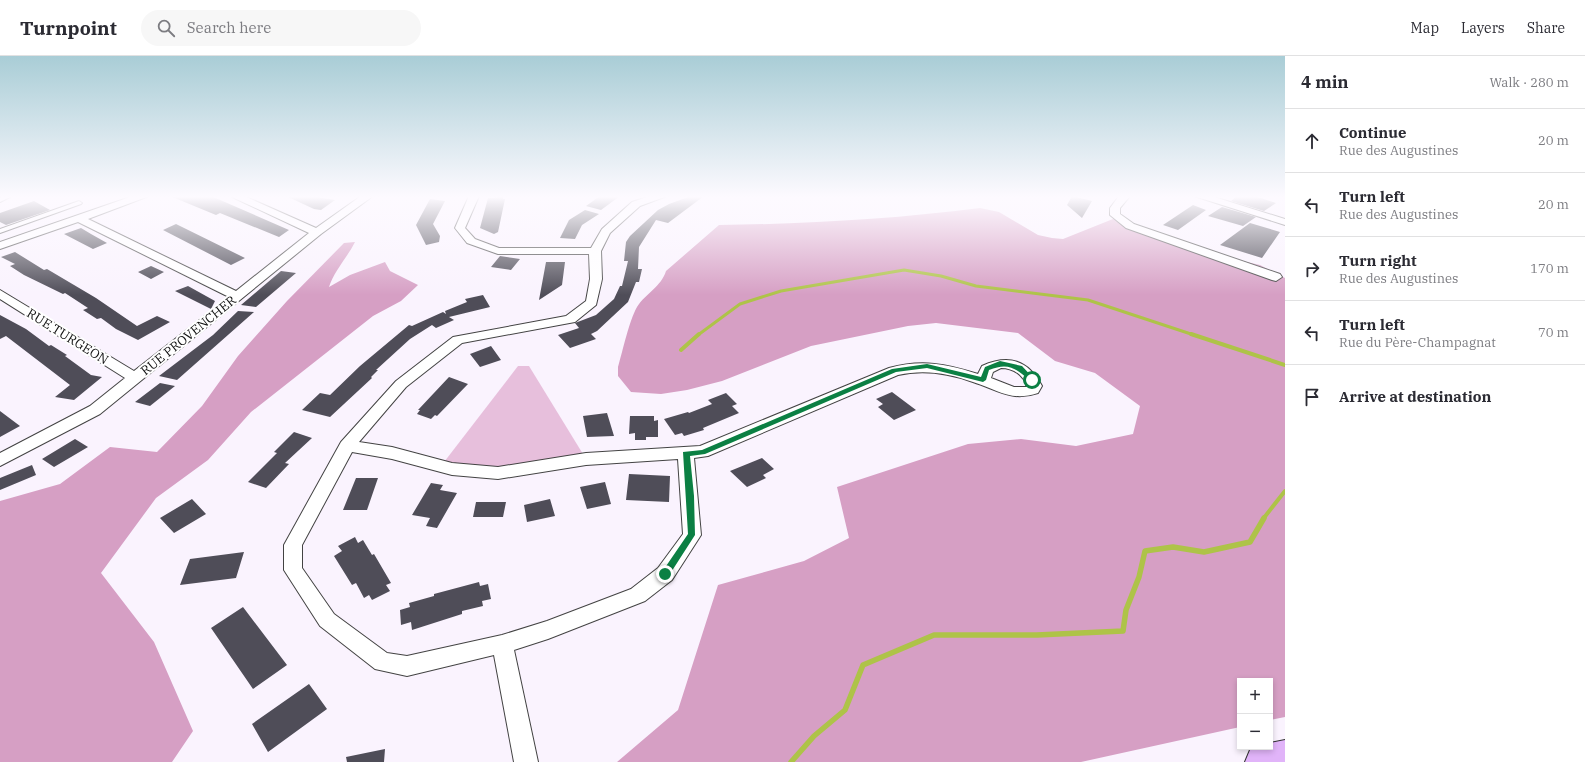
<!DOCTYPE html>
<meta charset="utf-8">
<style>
body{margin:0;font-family:"IBM Plex Serif",serif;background:#f7f7f7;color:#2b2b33}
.controls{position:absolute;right:12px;bottom:12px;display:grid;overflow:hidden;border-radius:0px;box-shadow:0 2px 6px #0003}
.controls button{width:36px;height:36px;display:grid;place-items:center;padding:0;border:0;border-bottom:1px solid #e1e1e2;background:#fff;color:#2b2b33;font:20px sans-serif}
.stop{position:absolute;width:12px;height:12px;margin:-9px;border:3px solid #0b8043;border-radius:50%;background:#fff}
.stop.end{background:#0b8043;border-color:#fff;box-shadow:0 1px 4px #0008}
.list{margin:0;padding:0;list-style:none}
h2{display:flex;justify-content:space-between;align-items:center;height:52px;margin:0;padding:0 16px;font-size:17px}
h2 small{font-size:13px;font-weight:400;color:#7c7c81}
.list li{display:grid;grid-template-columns:26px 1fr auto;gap:12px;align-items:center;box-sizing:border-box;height:64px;padding:0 16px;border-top:1px solid #e1e1e2}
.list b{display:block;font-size:15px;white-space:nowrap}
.list p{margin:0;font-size:13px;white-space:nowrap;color:#7c7c81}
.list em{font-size:13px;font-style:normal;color:#7c7c81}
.icon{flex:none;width:22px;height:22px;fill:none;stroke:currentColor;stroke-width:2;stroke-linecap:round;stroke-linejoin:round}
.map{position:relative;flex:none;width:1285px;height:706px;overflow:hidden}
header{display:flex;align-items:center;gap:24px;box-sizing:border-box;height:56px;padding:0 20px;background:#fff;border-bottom:1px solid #e1e1e2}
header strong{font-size:19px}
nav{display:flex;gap:22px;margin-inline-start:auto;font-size:14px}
.search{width:280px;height:36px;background:#f7f7f7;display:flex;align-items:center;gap:10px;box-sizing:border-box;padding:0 14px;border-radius:22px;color:#7c7c81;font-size:15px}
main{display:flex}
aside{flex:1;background:#fff}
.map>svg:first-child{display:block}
</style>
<header>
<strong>Turnpoint</strong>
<div class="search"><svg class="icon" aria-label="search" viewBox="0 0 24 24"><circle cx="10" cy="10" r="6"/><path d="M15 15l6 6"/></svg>Search here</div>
<nav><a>Map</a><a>Layers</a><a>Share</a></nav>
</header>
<main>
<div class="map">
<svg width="1285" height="706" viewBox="0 0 1285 706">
<rect width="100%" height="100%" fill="#faf3fe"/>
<path fill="#e7bfdc" d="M518 310H529L586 403 498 417 441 410Z"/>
<path fill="#d69fc4" d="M980 152 999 156 1038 179 1052 182 1063 183 1113 163 1216 199 1260 209 1285 222V661L1270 664V625H1240V671L1081 706H617L678 654 718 529 804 505 849 482 837 431 968 388 1021 383 1076 390 1133 378 1140 350 1095 317 1055 305 1018 277 936 267 908 270 811 290 722 325 687 334 661 338 631 336 618 320V311C623 294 629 265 637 251 646 237 661 231 666 215L719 169C806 168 894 163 980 152Z
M355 186C347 202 334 215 329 231L350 219 385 206 390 215 418 229 401 245 373 260 251 356 208 404 156 442 101 517 154 586 193 675 172 706H0V445L60 428 110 391 157 396 202 350 238 300 287 245 344 187Z"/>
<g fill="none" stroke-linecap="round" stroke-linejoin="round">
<path stroke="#aec348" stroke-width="3" d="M698 279 740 248 781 235 904 214 941 220 976 230 1088 244 1194 279"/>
<path stroke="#aec348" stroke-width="4" d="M1191 278 1285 309
M681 294 699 278
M1263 463 1285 435"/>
<path stroke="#aec348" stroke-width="5.5" d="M791 706 814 680 845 654 863 609 934 579H1037L1123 575 1126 554 1139 521 1145 495 1173 491 1204 496 1250 486 1264 462"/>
</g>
<path fill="#4f4d58" d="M170 140H211L289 174 279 181 220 157 216 159Z
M286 140H310L335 144 321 154 314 153Z
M600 140H620L601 154 586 150Z
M691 140H704L668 167 656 164 639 191 638 213H642L639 226H636L628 246 597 275 591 278 596 283 570 292 558 279 579 272 575 267 596 259 614 243 620 230H622L628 205H624L626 186 630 180 658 154 669 148Z
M1072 140 1092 145 1082 162 1067 149Z
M1237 140H1255L1276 147 1264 155 1231 145Z
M503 141V143H505L498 176 494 178 480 172 488 142Z
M430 143 445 145 433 168 440 180 439 186 426 189 416 169Z
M34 145 50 154 6 169 0 166V157Z
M1193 149 1206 154 1178 174 1163 169Z
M1222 151 1256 161 1243 170 1208 160Z
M585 154 599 158 582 169 575 183 560 182 569 164Z
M1250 167 1280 176 1262 202 1220 189Z
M176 168 245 202 231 209 163 174Z
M81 172 91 178 107 187 93 193 64 178Z
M15 196 44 214 47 213 96 242 137 270 157 260 170 266 138 284 116 273 101 262 97 263 83 254 88 252 65 237 63 238 24 219 10 210 15 208 1 201Z
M500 200 520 203 511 214 491 211Z
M546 206H565L562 229 539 244Z
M151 210 164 216 151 223 138 216Z
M281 215 296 217 256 251 241 249Z
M188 230 215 245 211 253 175 235Z
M483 239 490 251 449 261 454 264 436 272 432 269 410 283 376 314H378L371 321 372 322 330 361 302 354 320 337 330 339 360 310 409 269 412 270 443 256 446 258 445 255 467 246 465 243Z
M238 255 254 256 177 324 159 320 213 279Z
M0 259 26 273 49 290 51 289 67 299 65 300 91 319 102 321 74 344 55 341 70 329 6 280 0 283Z
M491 290 501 304 480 311 470 298Z
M449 321 468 328 437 360 435 359 431 363 417 358 420 354H418Z
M160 327 175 330 150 350 135 346Z
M892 336 916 354 894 364 878 351 883 348 876 343Z
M726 337 737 348 732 350 739 357 703 372 704 374 684 380 682 377 675 379 664 363 688 356 689 357 712 348 708 344Z
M0 355 20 370 0 381Z
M607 357 614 380 587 381 583 360Z
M630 360H654V365L658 364V381H646V384H635V377L629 378Z
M294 376 312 382 285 407 289 408 266 432 248 426 277 397 274 396Z
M75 383 88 391 54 411 42 403Z
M762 402 774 413 763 419 766 422 747 431 730 415Z
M32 409 36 419 0 434V422Z
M629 418 670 420 669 446 626 444Z
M356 422H378L367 454H343Z
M605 426 611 448 587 453 580 431Z
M431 427 443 429 440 434 457 437 437 472 426 470 430 462 412 459Z
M192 443 206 458 174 477 160 462Z
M550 443 555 460 527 466 524 449Z
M476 446H506L503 461H473Z
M355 481 358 487 363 484 372 499 374 498 391 527 386 529 390 535 372 544 369 539 364 542 356 527 352 529 334 500 342 495 338 490Z
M244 496 236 522 180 529 190 503Z
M479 526 480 530 488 528 491 543 482 545 483 550 462 555V558L412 574 411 566 401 569 400 554 410 551 409 547 434 540V538Z
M243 551 287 609 253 633 211 572Z
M309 628 327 653 268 696 252 668Z
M385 693 384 706H347L346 701Z"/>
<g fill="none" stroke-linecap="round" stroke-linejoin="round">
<defs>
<path id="service" d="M4 140H12L0 146V142Z
M79 145 82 147 81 148 0 177V173Z"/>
<path id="minor" d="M133 140H149L88 163 236 235 309 177 230 140H244L316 172 361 140H373L321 178 100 358 0 410V397L90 350 125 322 0 243V234L134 315 229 241 78 166 0 193V186Z
M469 140H479L465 172 475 183 499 192H591L602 173 632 146 650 140H667L640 150 610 177 601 195 602 223 596 249 575 266 462 287 406 331 359 386 392 391 452 407 498 411 586 397 700 390 889 312C922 303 947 308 978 318L982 310C1009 298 1028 304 1042 330L1038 337C1011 346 998 334 973 326 948 317 924 313 898 319L708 400 694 402 701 479 672 524 645 545 548 583 514 594 538 706H514L494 599 407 620 375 613 320 570 284 514V489L341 386 396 325 453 281 566 260 586 245 590 223 589 198H498L467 187 455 172ZM1001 312C1013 312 1024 319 1027 331H1014L991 322 993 316ZM352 396 392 403 452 419 498 423 586 409 678 403 683 478 658 512 631 533 547 565 502 579 407 600 387 597 334 558 302 512V489Z
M1119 140H1130L1120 152V158L1134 168 1280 218 1282 221 1276 225 1272 224 1126 172 1110 159V152Z
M1194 140H1211L1285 163V169Z"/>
<path id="secondary" d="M1285 684V706H1245L1250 694 1257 691H1270V687Z"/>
</defs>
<use href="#service" stroke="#434343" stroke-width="2"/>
<use href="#minor" stroke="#434343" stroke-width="2"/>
<use href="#secondary" stroke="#323232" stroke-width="2"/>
<use href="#service" fill="#fff" fill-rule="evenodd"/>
<use href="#minor" fill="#fff" fill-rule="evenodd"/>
<use href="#secondary" fill="#e1b4f9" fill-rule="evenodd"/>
</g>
<linearGradient id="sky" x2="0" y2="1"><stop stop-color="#a9cdd6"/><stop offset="0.59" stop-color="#fdfaff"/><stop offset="1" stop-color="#fdfaff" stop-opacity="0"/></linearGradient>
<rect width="1285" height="239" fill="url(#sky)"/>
<path fill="#0b8043" d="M1000 305 1022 310 1035 324 1030 325C1016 312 1008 306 989 314L986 324 983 326 927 312 896 316 705 398 690 400 694 440 695 479 668 521H662V516L688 478 683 396 702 394 892 313 927 308 981 321 985 311Z"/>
<g text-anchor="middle" stroke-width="4" stroke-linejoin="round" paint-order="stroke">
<g font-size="13" fill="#101010" stroke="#fff">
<text transform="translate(188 279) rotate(-39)" y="5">RUE PROVENCHER</text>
<text transform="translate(68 280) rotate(32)" y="5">RUE TURGEON</text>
</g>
</g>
</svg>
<div class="controls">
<button>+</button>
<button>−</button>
</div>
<div class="stop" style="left:1032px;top:324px"></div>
<div class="stop end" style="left:665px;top:518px"></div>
</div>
<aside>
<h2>4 min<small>Walk · 280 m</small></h2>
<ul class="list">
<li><svg class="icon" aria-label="ahead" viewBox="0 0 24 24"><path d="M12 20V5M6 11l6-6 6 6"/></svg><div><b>Continue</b><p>Rue des Augustines</p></div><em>20 m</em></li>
<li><svg class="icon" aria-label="left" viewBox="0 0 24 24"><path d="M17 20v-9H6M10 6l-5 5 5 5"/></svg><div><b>Turn left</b><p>Rue des Augustines</p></div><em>20 m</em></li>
<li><svg class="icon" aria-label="right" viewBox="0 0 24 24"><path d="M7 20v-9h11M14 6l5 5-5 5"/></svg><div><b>Turn right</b><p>Rue des Augustines</p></div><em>170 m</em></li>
<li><svg class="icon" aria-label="left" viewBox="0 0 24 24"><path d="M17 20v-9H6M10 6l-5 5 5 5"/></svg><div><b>Turn left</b><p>Rue du Père-Champagnat</p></div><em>70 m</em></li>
<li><svg class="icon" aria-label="arrive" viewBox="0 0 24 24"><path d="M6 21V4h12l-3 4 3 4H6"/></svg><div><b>Arrive at destination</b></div></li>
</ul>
</aside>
</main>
